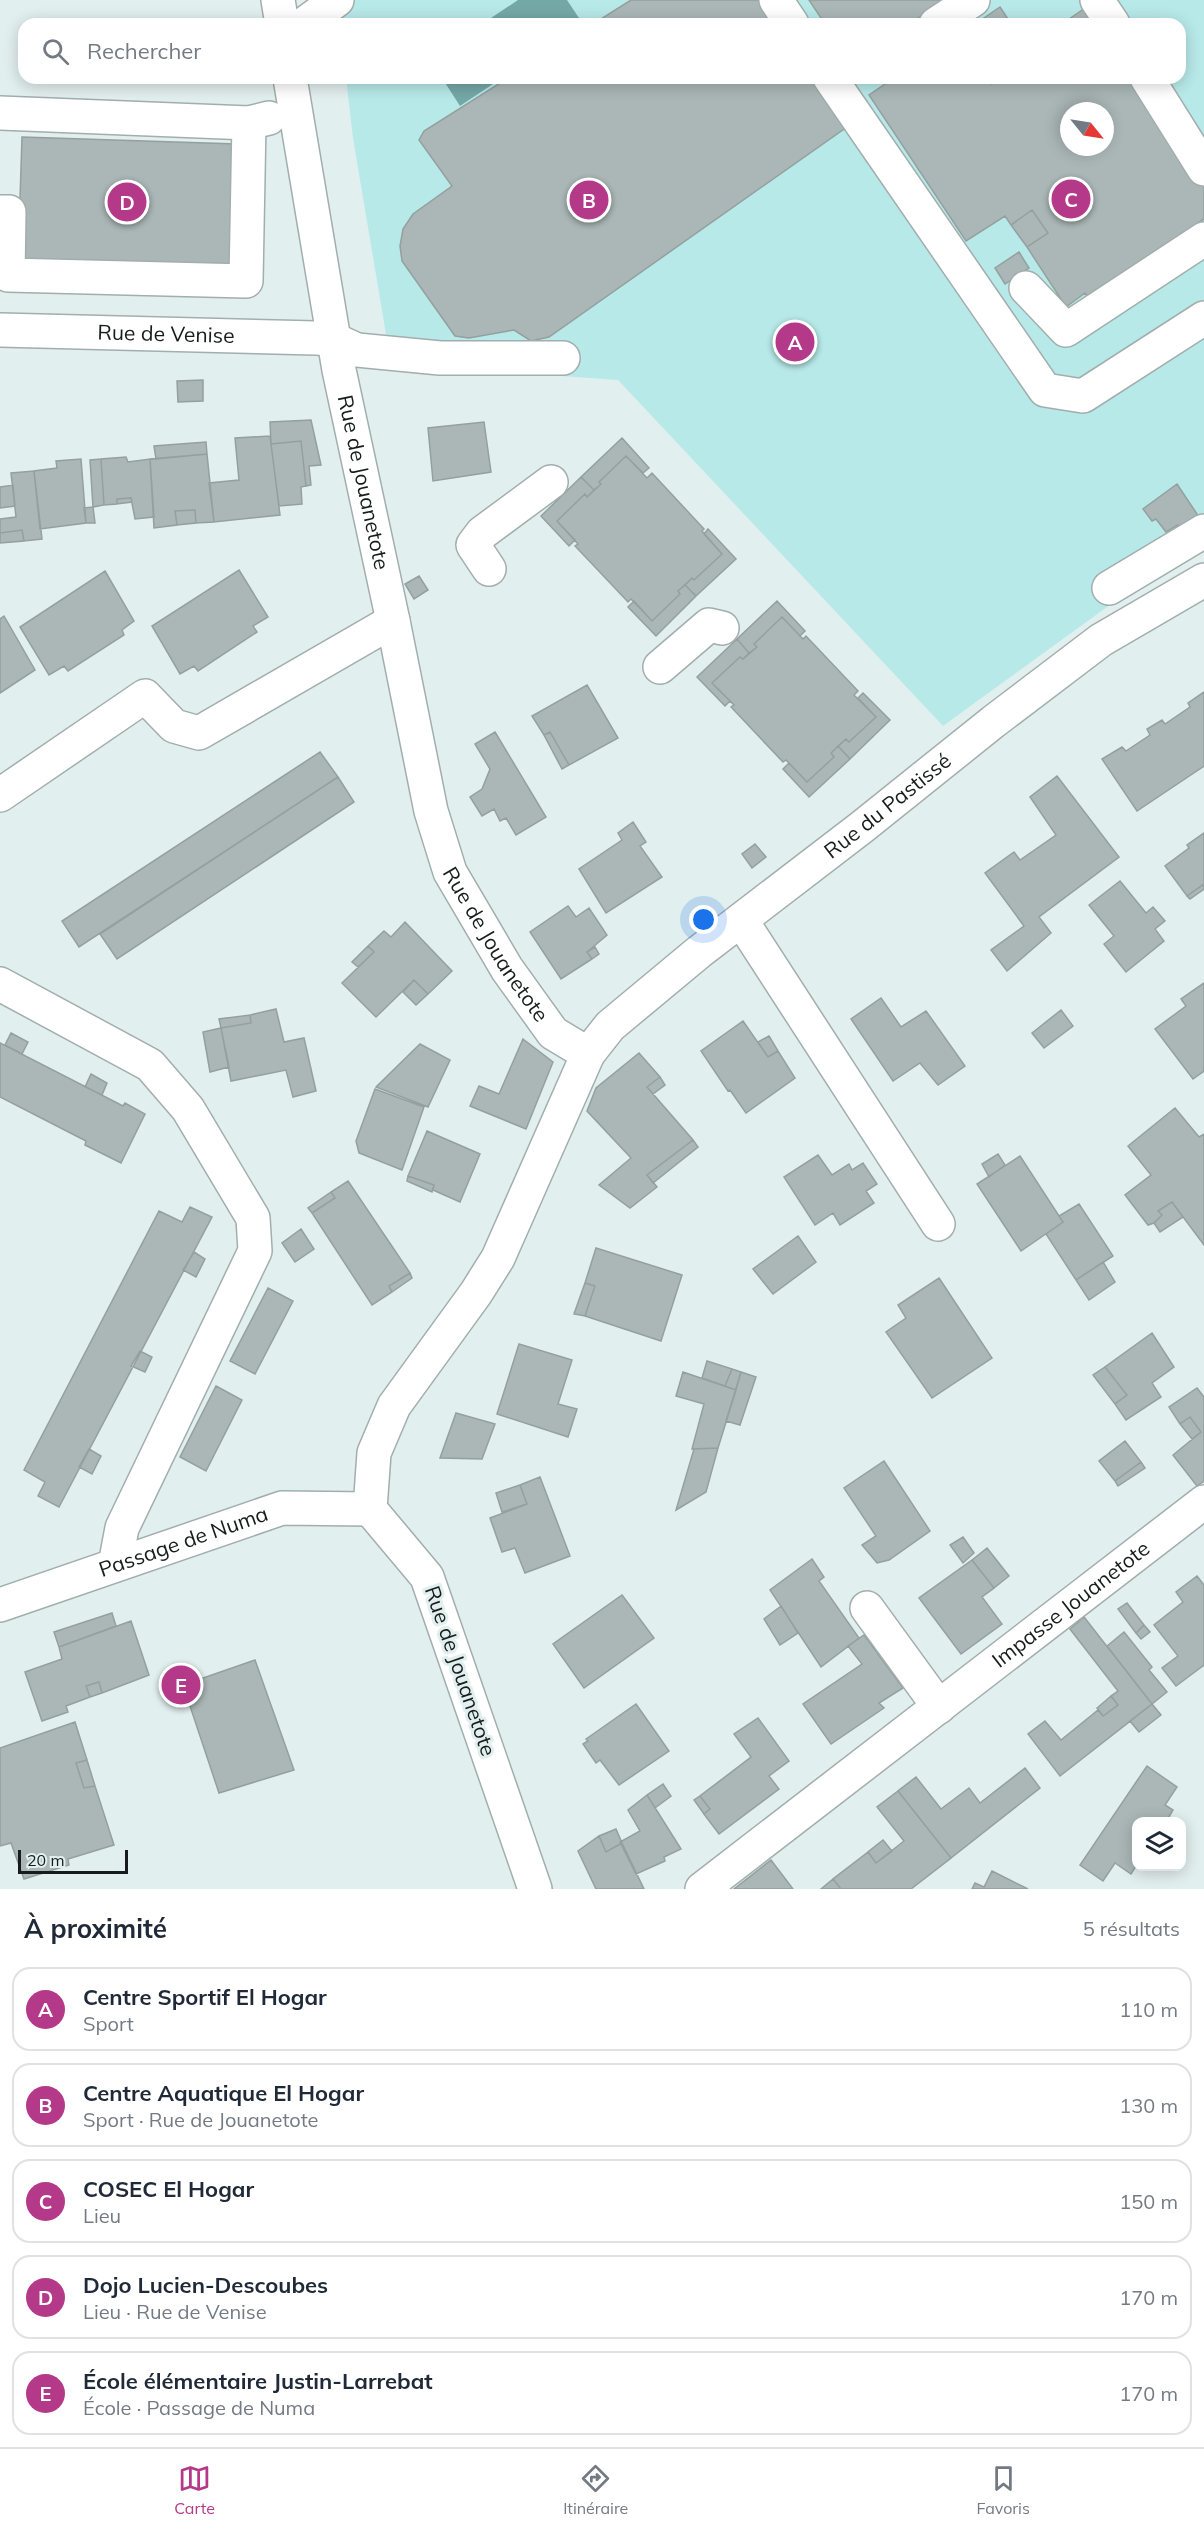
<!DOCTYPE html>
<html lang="fr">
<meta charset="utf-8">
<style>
body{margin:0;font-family:Mulish,sans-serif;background:#f6f6f7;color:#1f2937}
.controls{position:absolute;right:18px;bottom:18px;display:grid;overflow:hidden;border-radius:12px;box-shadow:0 3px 15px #0003}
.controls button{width:54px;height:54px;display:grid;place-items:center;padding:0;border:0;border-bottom:2px solid #e0e1e3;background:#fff;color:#1f2937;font:30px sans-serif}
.compass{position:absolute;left:1060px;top:102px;width:54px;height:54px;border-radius:50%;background:#fff;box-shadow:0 3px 15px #0003;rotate:120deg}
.scale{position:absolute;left:18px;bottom:15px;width:110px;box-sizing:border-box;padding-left:6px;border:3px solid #171b1b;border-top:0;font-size:16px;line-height:21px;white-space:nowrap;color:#171b1b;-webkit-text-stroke:4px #e2efef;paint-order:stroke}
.you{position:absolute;left:704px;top:920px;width:21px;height:21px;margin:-15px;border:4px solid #fff;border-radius:50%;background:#1a73e8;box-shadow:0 0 0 9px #1a73e833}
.badge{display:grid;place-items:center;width:39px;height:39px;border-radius:50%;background:#b53989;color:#fff;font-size:20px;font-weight:700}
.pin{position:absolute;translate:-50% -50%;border:3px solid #fff;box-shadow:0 2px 6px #0006}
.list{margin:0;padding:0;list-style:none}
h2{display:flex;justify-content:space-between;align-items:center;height:78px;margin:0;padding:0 24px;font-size:26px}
h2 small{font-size:20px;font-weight:400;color:#747a83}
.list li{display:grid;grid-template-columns:39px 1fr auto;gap:18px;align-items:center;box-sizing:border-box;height:84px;margin:0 12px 12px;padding:0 12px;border:2px solid #e0e1e3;border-radius:18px}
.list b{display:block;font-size:22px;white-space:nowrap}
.list p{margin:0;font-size:20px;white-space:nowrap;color:#747a83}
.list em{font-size:20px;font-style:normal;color:#747a83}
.icon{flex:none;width:33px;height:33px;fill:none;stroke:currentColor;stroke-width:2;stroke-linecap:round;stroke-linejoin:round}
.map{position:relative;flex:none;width:1204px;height:1889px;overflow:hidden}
.search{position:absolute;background:#fff;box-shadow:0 3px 15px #0003;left:18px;right:18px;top:18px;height:66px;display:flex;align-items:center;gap:15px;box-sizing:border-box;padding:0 21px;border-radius:18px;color:#747a83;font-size:22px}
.sheet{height:558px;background:#fff}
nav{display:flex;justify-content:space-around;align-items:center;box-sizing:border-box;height:84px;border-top:2px solid #e0e1e3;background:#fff;font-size:16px;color:#747a83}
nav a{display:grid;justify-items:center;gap:3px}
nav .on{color:#b53989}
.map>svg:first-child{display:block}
</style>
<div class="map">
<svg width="1204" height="1889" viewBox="0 0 1204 1889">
<rect width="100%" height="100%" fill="#e2efef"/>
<path fill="#b7e9e8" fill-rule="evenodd" d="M327 0H1204V551L1136 586 943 726 618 380 391 364 353 138 346 78H1180V24H335ZM1069 111H1105V147H1069Z"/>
<path fill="#74a8a7" d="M518 0H567L583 24H482Z
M442 78H502L460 106Z"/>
<path fill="#aab7b6" stroke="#94a0a0" stroke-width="1.5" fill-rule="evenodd" d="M631 0H769L786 24H593Z
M809 0H946L909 24H825Z
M1000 7 1010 22 975 24Z
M1085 8 1095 24H1062Z
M508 78H824L854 122 549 337 531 341 514 330 469 338 455 336 402 261 400 246 403 229 413 214 452 186 419 140 424 131Z
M894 78H988L991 84 996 78H1131L1204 187V219L1087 296 1085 293 1066 307 1027 247 1048 233 1032 210 1011 225 1005 216 966 241 869 95ZM1069 111H1105V147H1069Z
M22 137 237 144 232 268 18 261Z
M1032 210 1048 233 1027 247 1011 225Z
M1019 252 1029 268 1005 284 995 268Z
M203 380V401L178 402 177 381Z
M311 420 321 465 309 466 311 485 306 486 301 441 271 444 270 422Z
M484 422 491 472 433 481 428 428Z
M270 436 280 515 214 522 209 483 239 480 235 438Z
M622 438 649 468 643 473 626 456 599 482 601 484 594 490 581 477Z
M301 441 306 486 301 487 302 504 279 506 271 444Z
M206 442 207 454 156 459 154 446Z
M207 454 214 522 196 523 195 510 175 511 177 525 154 528 150 459Z
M626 456 647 478 652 473 704 529 702 531 722 554 694 580 692 578 678 591 680 594 652 621 631 599 628 602 575 546 578 544 557 521 585 494 587 497 601 484 599 482Z
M126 457 128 462 150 459 154 517 135 519 131 498 117 499V504L104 505 101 459Z
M81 459 86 523 40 529 34 471 57 468 56 461Z
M101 459 104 505 93 507 90 460Z
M34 471 42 539 24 541 22 530 0 533V519L16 517 11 473Z
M581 477 594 490 587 497 585 494 557 521 575 540 569 546 541 516Z
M1177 484 1199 517 1182 530 1178 525 1166 532 1156 519 1152 521 1143 509Z
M13 485 15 506 0 508V487Z
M131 498 132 502 117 504V499Z
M93 507 95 523H86L84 508Z
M195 510 196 523 177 525 175 511Z
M708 529 736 559 696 596 685 585 692 578 694 580 722 554 704 534Z
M22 530 24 541 0 543V533Z
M239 570 268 617 253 626 257 632 198 671 194 666 180 674 152 626Z
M105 571 134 621 122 630 124 635 68 671 64 666 49 675 20 627Z
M419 576 428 590 414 599 405 584Z
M685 585 696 596 656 636 628 607 634 601 652 621 680 594 678 591Z
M777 601 805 631 800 636 782 617 754 644 757 647 749 653 737 639Z
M4 616 35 670 0 693V619Z
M782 617 803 639 806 636 858 691 854 695 876 717 849 742 846 739 831 753 834 757 807 782 786 760 783 762 731 707 734 705 712 683 740 657 743 659 757 647 754 644Z
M737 639 749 653 743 659 740 657 712 683 730 701 725 706 697 677Z
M587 685 618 738 569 765 550 732 544 735 532 716Z
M1204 692V766L1137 811 1102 759 1122 747 1126 751 1150 735 1147 729 1162 720 1165 724 1190 707 1188 703Z
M863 693 890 720 850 759 838 746 846 739 849 742 876 717 858 698Z
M495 732 546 817 516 835 506 818 500 821 494 809 482 816 470 797 482 789 490 769 475 744Z
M550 732 569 765 562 769 544 735Z
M838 746 850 759 809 797 783 769 789 763 807 782 834 757 831 753Z
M320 752 338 777 79 947 62 921Z
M1057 776 1119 857 1039 917 1051 933 1007 971 991 950 1024 926 985 873 1014 852 1020 860 1056 835 1030 797Z
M338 777 354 802 117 959 100 934Z
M633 822 646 842 640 846 662 877 606 913 579 869 622 840 618 833Z
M1204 833V884L1187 896 1165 866 1189 848 1187 845Z
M755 844 766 857 752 868 742 854Z
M1120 881 1146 913 1153 907 1165 921 1155 929 1164 941 1126 972 1104 944 1114 936 1089 905Z
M1204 884V889L1190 899 1187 896Z
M568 906 576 917 589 908 607 935 587 952 592 959 561 979 530 932Z
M405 922 452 971 428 994 414 980 376 1017 342 983 374 952 368 946 384 931 391 937Z
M368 946 374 952 358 967 352 962Z
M595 947 599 954 592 959 587 952Z
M414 980 428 994 416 1005 403 992Z
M1204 983V1071L1193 1079 1155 1029 1186 1006 1181 999Z
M881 998 901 1027 926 1011 965 1066 938 1085 920 1063 893 1081 851 1019Z
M276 1009 284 1042 304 1038 316 1091 293 1097 286 1070 231 1081 221 1028 251 1023 250 1015Z
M1061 1010 1073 1026 1044 1048 1032 1033Z
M250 1015 251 1023 221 1028 219 1019Z
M743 1021 768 1057 778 1051 795 1078 746 1113 730 1090 728 1091 701 1051Z
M221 1028 229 1067 210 1072 203 1032Z
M11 1033 28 1042 22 1054 5 1045Z
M769 1036 778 1051 768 1057 758 1042Z
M523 1039 553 1062 526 1129 470 1106 479 1086 499 1094Z
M0 1043 123 1106 125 1103 145 1114 121 1163 85 1145 86 1141 0 1097Z
M420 1044 450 1060 428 1107 376 1087Z
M639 1053 660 1077 647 1087 693 1140 647 1175 657 1187 630 1208 599 1185 631 1158 587 1111 596 1088Z
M91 1074 107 1083 102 1095 85 1087Z
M660 1077 665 1085 653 1094 647 1087Z
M375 1089 424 1107 402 1170 359 1153 356 1141Z
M1175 1108 1199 1137 1204 1134V1245L1172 1202 1158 1211 1162 1215 1154 1223 1148 1225 1125 1195 1151 1175 1128 1146Z
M427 1131 480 1154 460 1202 433 1190 434 1185 408 1176Z
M693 1140 698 1147 653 1183 647 1175Z
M998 1154 1005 1165 989 1177 982 1164Z
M818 1155 832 1175 849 1164 852 1170 863 1163 877 1184 866 1191 874 1203 840 1225 833 1213 815 1225 784 1177Z
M1020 1156 1063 1222 1021 1251 977 1184Z
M408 1176 434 1185 432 1192 407 1181Z
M348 1181 410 1273 389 1286 392 1292 372 1305 312 1213 335 1198 331 1192Z
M331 1192 335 1198 312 1213 308 1208Z
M1172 1202 1183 1217 1160 1232 1154 1223 1162 1215 1158 1211Z
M1079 1204 1113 1256 1076 1280 1046 1234 1063 1222 1059 1216Z
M190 1207 212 1217 59 1507 38 1496 45 1482 24 1470 159 1211 182 1222Z
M301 1229 314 1249 295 1262 282 1243Z
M798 1236 816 1262 773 1294 753 1269Z
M596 1248 682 1275 661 1341 585 1316 595 1286 585 1283Z
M194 1252 205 1259 196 1277 183 1270Z
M1103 1262 1115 1282 1089 1300 1076 1280Z
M410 1273 412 1278 392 1292 389 1286Z
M939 1278 992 1358 932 1398 886 1332 906 1318 898 1305Z
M585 1283 595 1286 585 1316 574 1314Z
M268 1288 293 1301 255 1374 230 1361Z
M1152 1333 1174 1367 1152 1383 1161 1397 1126 1420 1115 1404 1127 1395 1105 1367Z
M519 1344 572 1360 558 1404 577 1409 568 1437 497 1414Z
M140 1351 152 1357 145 1372 131 1366Z
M707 1361 732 1369 725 1386 702 1378Z
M1105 1367 1127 1395 1115 1404 1093 1375Z
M732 1369 741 1372 736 1390 725 1386Z
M683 1372 736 1390 718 1448 692 1449 704 1404 676 1396Z
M741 1372 756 1377 740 1425 726 1421Z
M216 1386 242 1400 206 1471 180 1457Z
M1197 1388 1204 1397V1481L1197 1486 1173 1455 1201 1432 1190 1417 1180 1424 1169 1407Z
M456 1413 495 1424 482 1459 440 1458Z
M1190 1417 1201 1432 1192 1439 1180 1424Z
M1125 1441 1141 1462 1115 1481 1099 1461Z
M718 1448 706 1492 676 1510 694 1449Z
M89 1449 101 1456 92 1474 79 1467Z
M884 1461 930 1531 889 1560 877 1563 862 1545 876 1536 844 1488Z
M1141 1462 1145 1468 1118 1486 1115 1481Z
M540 1477 570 1556 525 1573 515 1548 502 1552 490 1518 527 1504 520 1485Z
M520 1485 527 1504 502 1512 496 1493Z
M963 1537 974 1553 963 1563 950 1545Z
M987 1548 1009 1576 994 1588 972 1560Z
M812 1559 824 1577 819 1581 859 1638 821 1667 770 1590Z
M972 1560 994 1588 982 1597 1002 1624 961 1654 919 1598Z
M1197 1576 1204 1585V1665L1176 1686 1162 1668 1178 1656 1154 1625 1183 1602 1176 1592Z
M622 1595 654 1638 584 1688 553 1644Z
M1127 1603 1144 1625 1136 1633 1118 1609Z
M781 1606 798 1633 780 1645 764 1619Z
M112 1613 116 1626 59 1647 54 1632Z
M1084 1617 1152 1704 1060 1776 1028 1734 1045 1721 1061 1740 1098 1710 1103 1716 1118 1705 1111 1696 1118 1691 1070 1629Z
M131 1621 149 1675 102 1693 99 1682 86 1686 90 1697 66 1706 68 1712 42 1721 25 1672 62 1659 59 1647Z
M1144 1625 1150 1632 1141 1639 1136 1633Z
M1124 1632 1152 1667 1149 1670 1167 1692 1152 1704 1107 1646Z
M864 1635 903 1688 879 1703 884 1708 831 1744 803 1704 862 1664 848 1646Z
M255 1660 294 1770 219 1793 183 1685Z
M99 1682 102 1693 90 1697 86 1686Z
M1111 1696 1118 1705 1103 1716 1097 1708Z
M636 1704 669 1751 619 1785 600 1760 596 1763 583 1744 588 1741 586 1739Z
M1152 1704 1161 1715 1139 1732 1130 1721Z
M758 1718 789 1761 769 1776 779 1789 719 1834 704 1814 710 1809 700 1796 751 1757 734 1734Z
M75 1722 87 1760 76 1763 84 1788 95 1786 114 1845 68 1859 69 1865 24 1879 11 1843 0 1846V1748Z
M87 1760 95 1786 84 1788 76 1763Z
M1147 1766 1177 1787 1165 1805 1173 1810 1166 1822H1136V1866L1131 1874 1115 1863 1103 1881 1080 1865Z
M1025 1768 1040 1788 951 1858 898 1791 916 1777 941 1809 969 1788 980 1803Z
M663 1784 671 1796 655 1808 647 1795Z
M898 1791 951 1858 911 1889H841L833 1879 868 1852 876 1863 904 1841 877 1807Z
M647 1795 681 1849 664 1857 665 1861 636 1874 620 1842 640 1831 628 1810Z
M700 1796 710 1809 704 1814 694 1800Z
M616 1829 622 1843 606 1852 599 1836Z
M599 1836 606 1852 622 1843 644 1889H596L578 1851Z
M883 1840 892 1851 876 1863 868 1852Z
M771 1860 793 1889H734Z
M992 1871 1028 1889H972L975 1883 984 1887Z
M833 1879 841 1889H821Z"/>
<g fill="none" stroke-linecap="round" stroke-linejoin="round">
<defs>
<g id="minor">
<path d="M278 0 282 24"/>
<path d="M776 0 792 24"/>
<path d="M1097 0 1113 24"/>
<path d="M304 24 337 0"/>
<path d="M936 24 973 0"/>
<path id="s1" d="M290 78 339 370 393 621 431 811 450 872 507 969 553 1033 588 1054"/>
<path d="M830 78 1045 390 1083 396 1204 318"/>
<path d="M1147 78 1204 169"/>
<path d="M0 113 249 123 269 118"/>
<path d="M0 212H9L8 275 246 281 249 123"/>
<path d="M1026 288 1066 330 1204 239"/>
<path id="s2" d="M0 330 316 338 333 339 357 350 440 358H563"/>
<path d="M489 569 473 545 482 533 551 482"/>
<path d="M1109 588 1204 531"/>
<path d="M660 667 709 625 722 628"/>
<path d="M0 795 145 696 174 726 199 733 393 621"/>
<path d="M741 920 938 1224"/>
<path d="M0 984 150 1065 188 1109 253 1218 255 1251 122 1528 115 1565"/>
<path id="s3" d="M0 1605 282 1508 370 1509"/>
<path d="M867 1608 939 1707"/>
<path id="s4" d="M535 1889 427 1577 370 1509 374 1453 394 1406 476 1293 498 1258 588 1054 610 1026 699 952 862 827 993 722 1101 640 1204 580"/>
<path id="s5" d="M702 1889 1204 1502"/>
</g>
</defs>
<use href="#minor" stroke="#a2aead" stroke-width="36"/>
<use href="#minor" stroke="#fff" stroke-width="33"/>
</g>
<g text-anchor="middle" stroke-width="6" stroke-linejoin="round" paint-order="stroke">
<g font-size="21" fill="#171b1b" stroke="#e2efef">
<text dy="7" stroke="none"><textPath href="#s2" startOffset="166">Rue de Venise</textPath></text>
<text dy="7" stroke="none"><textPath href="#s1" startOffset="411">Rue de Jouanetote</textPath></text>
<text dy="7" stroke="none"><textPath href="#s4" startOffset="1320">Rue du Pastissé</textPath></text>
<text dy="7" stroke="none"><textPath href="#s1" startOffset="896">Rue de Jouanetote</textPath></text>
<text dy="7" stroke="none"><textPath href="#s3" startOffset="194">Passage de Numa</textPath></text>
<text dy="7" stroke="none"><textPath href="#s5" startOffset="466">Impasse Jouanetote</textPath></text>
<text transform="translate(460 1671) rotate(71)" y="7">Rue de Jouanetote</text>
</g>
</g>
</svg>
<div class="controls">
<button><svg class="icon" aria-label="layers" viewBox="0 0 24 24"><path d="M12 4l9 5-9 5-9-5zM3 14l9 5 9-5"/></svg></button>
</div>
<svg class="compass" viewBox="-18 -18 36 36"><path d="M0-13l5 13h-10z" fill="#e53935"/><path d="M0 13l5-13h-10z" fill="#747a83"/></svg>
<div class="scale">20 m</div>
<div class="you"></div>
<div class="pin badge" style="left:795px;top:342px">A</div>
<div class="pin badge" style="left:589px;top:200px">B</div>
<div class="pin badge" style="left:1071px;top:199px">C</div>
<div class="pin badge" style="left:127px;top:202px">D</div>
<div class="pin badge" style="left:181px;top:1685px">E</div>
<div class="search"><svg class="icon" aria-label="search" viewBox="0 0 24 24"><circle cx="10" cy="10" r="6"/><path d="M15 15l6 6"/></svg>Rechercher</div>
</div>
<section class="sheet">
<h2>À proximité<small>5 résultats</small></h2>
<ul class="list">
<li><span class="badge">A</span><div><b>Centre Sportif El Hogar</b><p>Sport</p></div><em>110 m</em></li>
<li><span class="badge">B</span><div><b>Centre Aquatique El Hogar</b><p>Sport · Rue de Jouanetote</p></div><em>130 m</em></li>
<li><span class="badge">C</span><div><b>COSEC El Hogar</b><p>Lieu</p></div><em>150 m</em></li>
<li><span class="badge">D</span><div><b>Dojo Lucien-Descoubes</b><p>Lieu · Rue de Venise</p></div><em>170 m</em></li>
<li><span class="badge">E</span><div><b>École élémentaire Justin-Larrebat</b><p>École · Passage de Numa</p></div><em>170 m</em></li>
</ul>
</section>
<nav>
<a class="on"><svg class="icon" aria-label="map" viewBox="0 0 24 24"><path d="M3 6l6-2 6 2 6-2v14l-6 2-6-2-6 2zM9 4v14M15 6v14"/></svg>Carte</a>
<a><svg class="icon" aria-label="directions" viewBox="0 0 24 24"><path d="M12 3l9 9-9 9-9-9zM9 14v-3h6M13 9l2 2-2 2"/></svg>Itinéraire</a>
<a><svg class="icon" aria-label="saved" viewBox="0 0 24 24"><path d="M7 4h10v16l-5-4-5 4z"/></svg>Favoris</a>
</nav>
